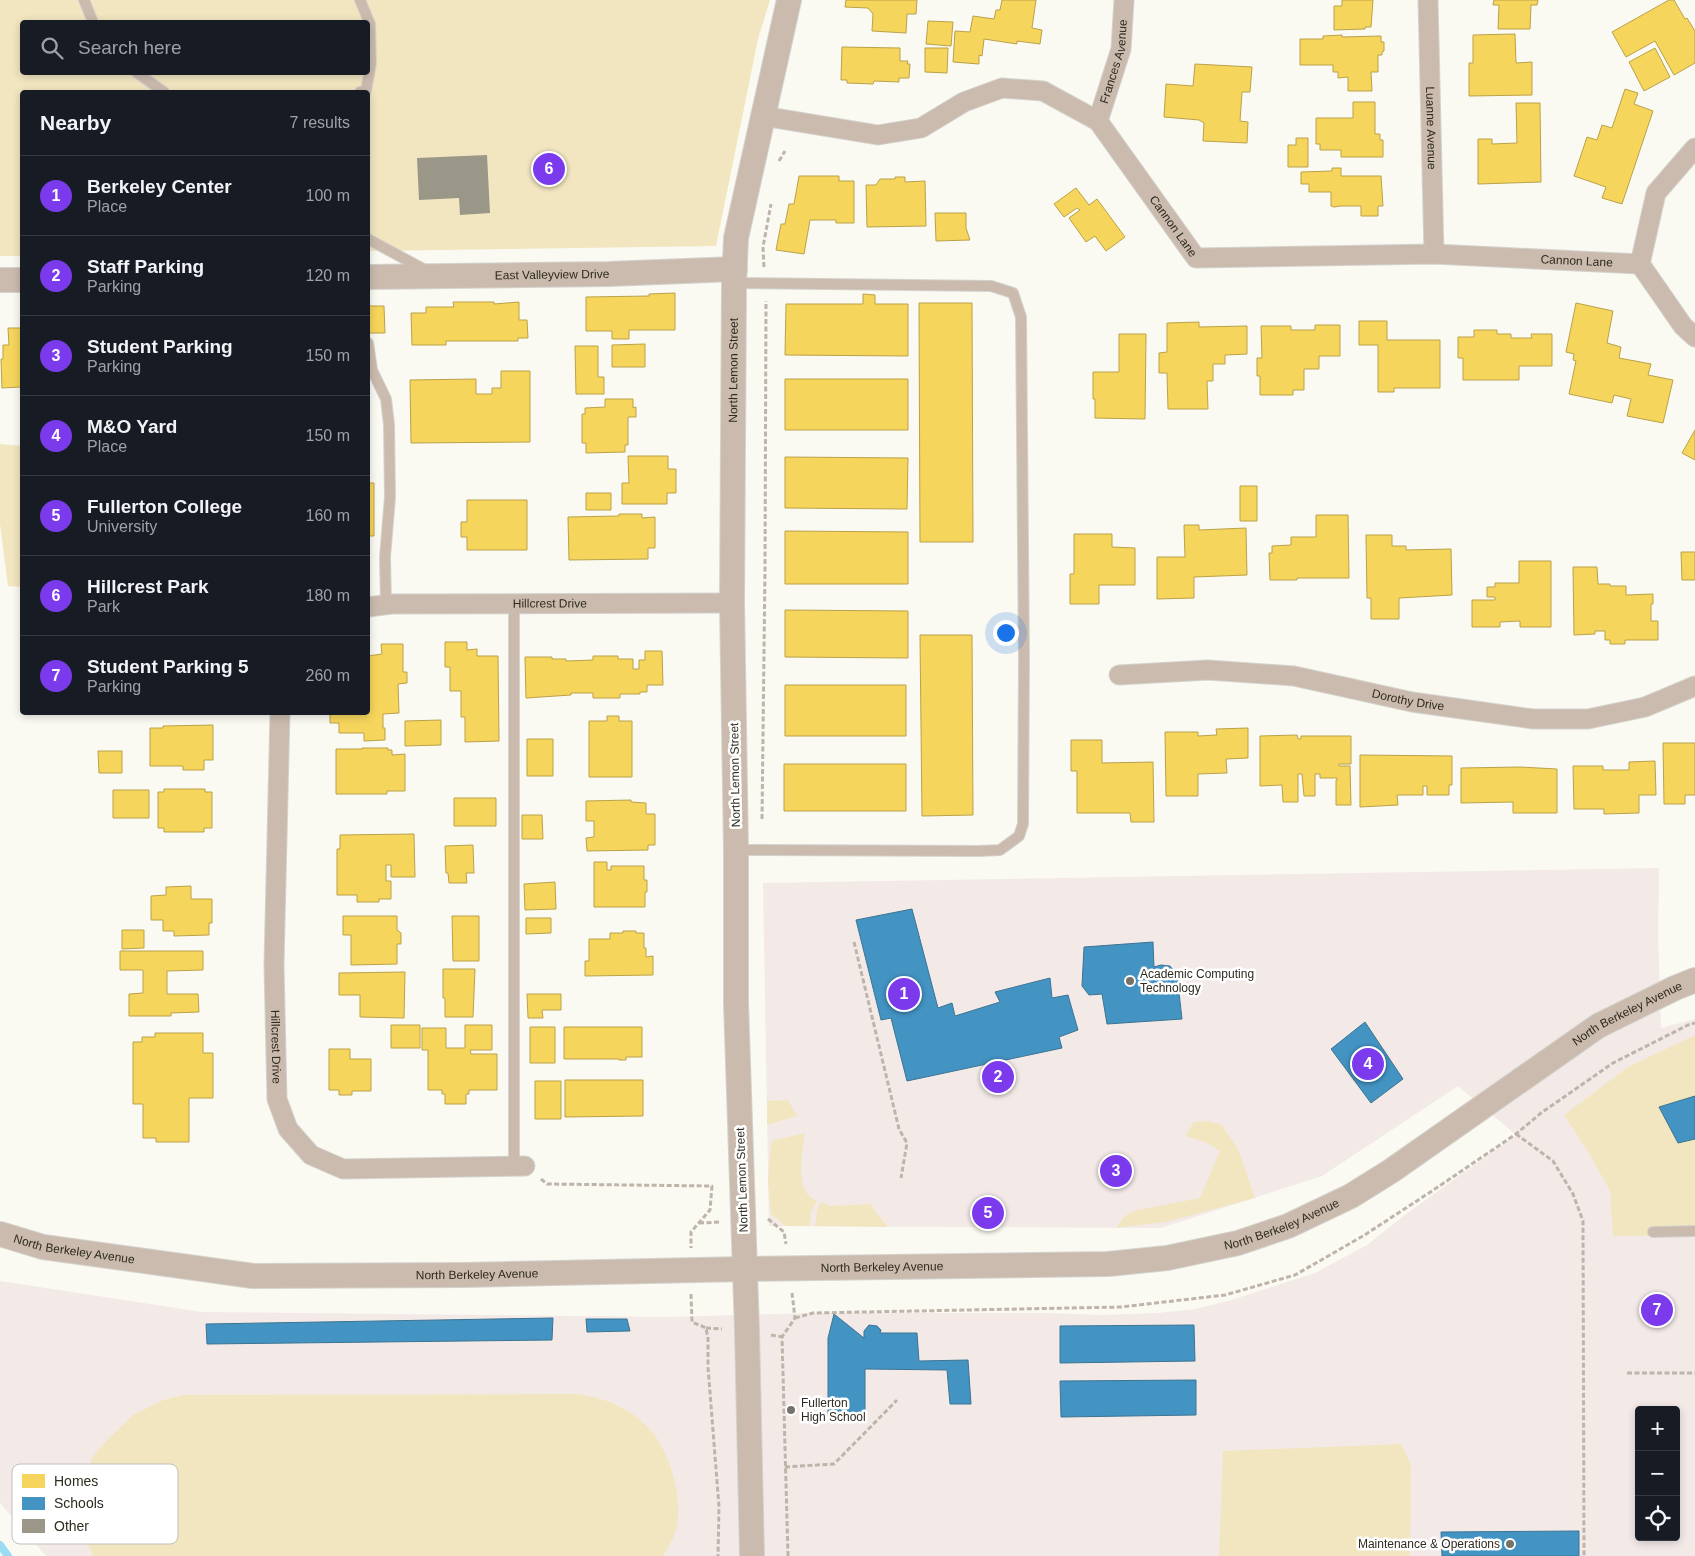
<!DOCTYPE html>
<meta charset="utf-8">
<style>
body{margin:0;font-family:Arial,sans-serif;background:#242831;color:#f1f3f6}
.controls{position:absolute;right:15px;bottom:15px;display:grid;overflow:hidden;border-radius:5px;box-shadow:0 2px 8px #0003}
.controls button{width:45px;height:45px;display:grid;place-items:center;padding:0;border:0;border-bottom:1px solid #363941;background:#171b24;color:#f1f3f6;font:25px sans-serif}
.you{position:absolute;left:1005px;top:632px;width:18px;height:18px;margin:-12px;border:4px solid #fff;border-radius:50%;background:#1a73e8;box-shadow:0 0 0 8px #1a73e833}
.badge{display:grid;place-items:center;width:32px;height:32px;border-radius:50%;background:#7c3aed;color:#fff;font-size:16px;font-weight:700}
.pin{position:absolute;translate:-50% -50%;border:2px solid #fff;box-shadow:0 1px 5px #0006}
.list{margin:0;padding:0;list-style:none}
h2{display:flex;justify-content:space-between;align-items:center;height:65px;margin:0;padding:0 20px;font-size:21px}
h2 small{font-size:16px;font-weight:400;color:#9ea1a6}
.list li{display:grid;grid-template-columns:32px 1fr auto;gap:15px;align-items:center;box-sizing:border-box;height:80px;padding:0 20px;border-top:1px solid #363941}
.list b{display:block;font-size:19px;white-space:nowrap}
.list p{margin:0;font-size:16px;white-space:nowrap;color:#9ea1a6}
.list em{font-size:16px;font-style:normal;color:#9ea1a6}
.icon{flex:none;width:28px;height:28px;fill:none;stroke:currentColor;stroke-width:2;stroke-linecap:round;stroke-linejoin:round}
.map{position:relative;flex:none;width:1695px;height:1556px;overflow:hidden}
.search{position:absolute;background:#171b24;box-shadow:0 2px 8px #0003;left:20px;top:20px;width:350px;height:55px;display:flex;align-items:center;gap:12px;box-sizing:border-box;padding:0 18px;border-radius:5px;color:#9ea1a6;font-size:19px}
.panel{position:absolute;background:#171b24;box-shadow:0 2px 8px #0003;left:20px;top:90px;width:350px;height:625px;border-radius:5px}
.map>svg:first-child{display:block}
</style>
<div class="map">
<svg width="1695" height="1556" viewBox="0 0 1695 1556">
<rect width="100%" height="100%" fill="#faf9f2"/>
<path fill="#f3eae8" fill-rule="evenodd" d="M1659 868 1658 935 1661 1028 1695 1019V1556H46L0 1503V1281L202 1312 666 1317 813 1313H1044L1102 1315 1158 1313 1195 1309 1228 1301 1315 1273 1367 1245 1406 1214 1516 1135 1458 1086 1322 1176 1161 1228 769 1226 763 883ZM1639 1410H1676V1537H1639Z"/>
<path fill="#f2e6c0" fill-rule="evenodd" d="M0 0H770L758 39 716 246 368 251V92H22V256H0ZM22 22H368V72H22Z
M0 444 22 446V587L8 586 0 524Z
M1695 1035V1235L1613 1236 1610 1191 1589 1153 1564 1115 1628 1067Z
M788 1100 797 1116 767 1125V1101Z
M1208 1121 1222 1125 1239 1151 1255 1198 1166 1222 1116 1228 1125 1216 1133 1211 1200 1198 1220 1151 1205 1142 1185 1136 1194 1122Z
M805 1133C803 1153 793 1191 817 1201L811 1212 810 1226H785L771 1214 768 1182 771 1141Z
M820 1202 830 1206 870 1204 888 1227 815 1226 817 1211Z
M578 1394C592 1397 606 1399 618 1406 632 1412 647 1424 656 1437 673 1463 685 1506 674 1536 671 1543 667 1549 663 1556H93L86 1539 83 1516 84 1478 92 1458 104 1443 133 1415 163 1400 184 1395Z
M1401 1444 1411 1464 1410 1556H1219L1223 1451Z"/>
<path fill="#f6d55c" stroke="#baa24a" d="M846 0H917L916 14H907L906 33 872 31 873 14 868 8 845 7Z
M1002 0H1036L1032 28 1042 30 1040 44 1017 41V44L984 39 982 56 979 55V64L953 62 955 31 970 32 973 16 994 19 996 10H1000Z
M1342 0H1373L1371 27H1365V29L1334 30V6H1342Z
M1494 0H1538L1537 5H1531L1530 29H1498L1499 5H1493Z
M1669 0H1674L1685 19 1687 18 1695 31V63L1674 75 1655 41 1626 57 1612 32Z
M928 21 953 22 951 46 926 44Z
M1515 34 1516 63 1532 62V95L1469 96V63H1473V35Z
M1342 35V37L1381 36V42H1384V51L1382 52V55H1378V72H1371L1372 91H1348V77L1338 78V72H1333V65H1300V39H1323V36Z
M842 47 900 48V61H908L907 64H910L909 78H899V82L874 81 873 84 847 83V80H841Z
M925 48H948L947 73 925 72Z
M1655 48 1670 77 1644 91 1629 62Z
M1195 64 1252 67 1250 92H1242L1240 121 1248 122 1247 143 1203 141 1204 123 1199 120 1164 117 1166 84 1193 86Z
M1625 89 1638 93 1634 104 1653 111 1622 204 1602 198 1606 187 1574 176 1587 137 1597 140 1602 125 1612 128Z
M1353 102H1375V134H1380V140H1383V157H1341V150H1320V144H1316V118H1353Z
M1516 103H1540L1541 182 1478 184V139H1492V144L1517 143Z
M1296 138H1308V167H1288V145H1296Z
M1332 168H1341V176H1381L1383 206H1378V216H1361V206H1341L1334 207 1331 206V192H1309V184H1301V172L1332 171Z
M799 176H839V181H854V223H836V220H810L804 254 776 250 781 224H785L789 204H794Z
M895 177H905V182L925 181 926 226 867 227 866 185H876L880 179H895Z
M1076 188 1089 205 1097 199 1125 237 1106 251 1095 236 1086 242 1069 218 1080 210 1077 208 1064 217 1054 204Z
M935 213H966V228L970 240 936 241Z
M675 293V330H629V339H612V331H586V297L649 296V294Z
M863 294 875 295V304H908V356L785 355 786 304H863Z
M453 302H494V304L519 302V320H527L528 338H518V341H446V345H412L411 313H426V307H454Z
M919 303H972L973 542H920Z
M1576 303 1613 311 1607 343 1621 347 1619 358 1651 364 1648 375 1673 380 1663 423 1627 416 1631 399 1614 395 1612 403 1569 394 1576 361 1573 360 1574 354 1566 352Z
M368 306H384L385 333H368Z
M1359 321H1387V340H1440V388H1394V392H1378V345H1359Z
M1199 322V327L1247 326V354L1225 355V364H1213V381H1207L1208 409H1168L1167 373H1159V353L1167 352V323Z
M1315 325H1340V356H1319V369H1304V390H1293V395H1260V376H1257V358H1262L1261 326H1291V330H1315Z
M8 328H22V387L2 388 1 359H3V345H9Z
M1474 330H1497V334H1511V338H1532L1531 334H1552V366H1519V380H1463V358H1458V337H1474Z
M1119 334H1146L1145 419 1095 418V399H1093V372H1119Z
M645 344V367H612V345Z
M575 346H598V377H604V394H576Z
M501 371H530V442L411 443 410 380 476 379V394H492V388H501Z
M785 379H908V430H785Z
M605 399H633V408L636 407V417H628V445H625V452L586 453V443H582V414H585V408L605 407Z
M1695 430V460L1682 453Z
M628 456H668V469H676V493H667V504H622V483H629Z
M785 457 908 458 907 509 785 508Z
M368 483H374V536H368Z
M1240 486H1257V521H1240Z
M586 493H611V510H586Z
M467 500H527V550H467V537H461V522H467Z
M619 514H642V518L655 517V548H648V559L569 560 568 517 619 516Z
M1316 515H1348L1349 578H1297V580H1270L1269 553H1272V546L1291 545V537H1316Z
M1184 525H1199V530L1246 528 1247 575 1194 577V598L1157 599V557H1185Z
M785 531 908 532V584H785Z
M1074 534H1112V547L1135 548V585H1099V604H1070V574H1074Z
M1366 535H1392V546H1406V550L1451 549 1452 595 1399 598V619H1371V598H1367Z
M1681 552H1695V580H1682Z
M1519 561H1551V627H1520V621L1500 622V627H1472V600H1495V597H1487V587H1495V583H1519Z
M1573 567H1597L1598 584H1610V586H1626V595L1653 594V604H1651V621H1658V640H1625V644H1610V640H1605V631H1595V634L1574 635Z
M785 610 908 611V658L785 657Z
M920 635H972L973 815 922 816Z
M445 642H467V650L477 649V656H498L499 741 465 742V717H461V691H450V667H445Z
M381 644H403V672H407V683L398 684 399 713 383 714V728H385V740L364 741V733H339V723H330V712H368V656L382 654Z
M645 651H662L663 685H647V692H640V694H620V698H593V693H571V695L526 698 525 657H552V659H566V661L593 660V656H618V659H633V669H639V660H645Z
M785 685H906V736H785Z
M607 716H619V721H632V777H589V721H607Z
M441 720V745L405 746V721Z
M213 725V760H204V770H183V766H150V728H163V726Z
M1248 728V758L1226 759 1227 773 1198 774V796H1166L1165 732H1198V736L1217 735 1216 729Z
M1297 735 1298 739H1301V736H1351V764H1339V766H1350L1351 805H1336V780H1337V778H1320V774H1315V796H1304L1302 774H1298V802H1283L1282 785 1260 786V736Z
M527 739H553V776H527Z
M1071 740H1102V763L1153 762 1154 822H1131L1130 813H1077V771H1071Z
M1663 743H1695V795H1685V804H1664Z
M362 748H388V750H392V755L405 754V791H387V794H336V749H362Z
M98 751H122V773H99Z
M1360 755 1452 756V785H1449V795H1427V786H1423V795H1397L1398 805 1360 807Z
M1655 761 1656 795H1639V813L1604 814V809H1574L1573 766H1603V770H1629V762Z
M784 764H906V811H784Z
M1520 767 1557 769V813H1513V802L1461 803V768Z
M164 789H205V792H212V828H204V832H164V828H158V792H164Z
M113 790H149V818H113Z
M454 798H496V826H454Z
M631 800V802L646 803V814H655V845H648V850L587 851 586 838 594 837V821H586V801Z
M522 815H542L543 839H522Z
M414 834 415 877H391V865H386V881H391V899H379V902H357V895H337V849H340V835Z
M473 845 474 873H466L467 883H449L448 873H446L445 846Z
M594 862H607V870H611V866H644V880H647V892H645V907H594Z
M555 882 556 909 525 910 524 884Z
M191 886V899H212V923H209V935L174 936V931H163V920H151V896L166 895V887Z
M343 916H397V930L401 933V944H397V964L351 965V935H343Z
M452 916H479V961H453Z
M526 918H551V933L526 934Z
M122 930H144V948L122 949Z
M623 931H636V933H644V948H646V957L653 956V975L585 976V961H589V939H610V933H623Z
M120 951H203V970L167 971V994H198L199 1012 171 1013V1016H129V994L143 993V970H120Z
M443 969H475L473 1017H445V998H443Z
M405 972 404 1018 360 1017V995H339V973Z
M527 994H561V1010H542L543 1018H528Z
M391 1025H420V1048H391Z
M465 1025H492V1050H470L471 1054H497V1090H469V1094H466V1104H445V1094H442V1090H428V1050H422V1028H446V1048H465Z
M530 1027H555V1063H530Z
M564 1027H642V1057H626V1060H619V1059H564Z
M155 1033H203V1053H213V1098H189V1142H156V1138H143V1104H133V1042H142V1037H155Z
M329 1049H350V1059H371V1091H352V1095H339V1090H329Z
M565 1080H643V1116L565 1117Z
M535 1081H561V1119H535Z"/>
<path fill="#4393c3" stroke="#3d7492" d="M912 909 938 1008 952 1003 955 1016 1000 1002 995 992 1050 978 1052 998 1068 995 1078 1030 1059 1037 1062 1048 907 1081 891 1018 881 1020 856 920Z
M1153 942 1154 967 1161 965 1170 966 1177 975 1182 1019 1107 1024 1102 994 1089 995 1082 986 1084 947Z
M1365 1022 1403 1079 1371 1103 1331 1049Z
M1695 1096V1139L1678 1143 1659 1107Z
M834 1314 864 1338V1331L869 1325 877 1326 881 1330 880 1333H917L919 1361 968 1360 971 1404H950L947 1370 865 1369V1416H828V1338Z
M553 1318 552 1340 207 1344 206 1324Z
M586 1319H627L630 1331 587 1332Z
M1194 1325 1195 1361 1060 1363V1326Z
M1196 1380V1415L1061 1417 1060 1381Z
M1579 1531V1556H1442L1441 1532Z"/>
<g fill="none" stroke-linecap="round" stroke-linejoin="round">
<path stroke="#9cdcf3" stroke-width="8" d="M0 1545 8 1556"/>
</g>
<path fill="#9a9688" d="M487 155 490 213 460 215 459 198 419 200 417 158Z"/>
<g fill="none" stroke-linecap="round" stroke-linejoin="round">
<defs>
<path id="service" d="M84 0 93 22
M360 0 370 24 371 63 366 91 360 92
M136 72 164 92
M368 239 427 271
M734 283 991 286 1013 293 1021 317 1024 660 1023 824 1019 836 1000 850 979 851 736 850
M368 343 372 370 386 399 389 425 390 497 385 557 386 604
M514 603V1167
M1653 1232 1695 1231"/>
<g id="minor">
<path id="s1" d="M1428 0 1434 254"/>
<path id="s2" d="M763 116 878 135 921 128 964 102 1002 88 1043 91 1098 121 1196 258 1434 254 1640 264"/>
<path id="s3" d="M1098 121 1121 49 1124 0"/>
<path d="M1695 148 1656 193 1640 264 1683 326 1695 337"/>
<path id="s4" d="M368 607 391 604 732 603"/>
<path id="s5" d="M1119 675 1208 670 1294 676 1412 702 1533 719H1588L1645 707 1695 686"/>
<path id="s6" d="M280 712 274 965 277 1099 288 1129 311 1155 343 1169 525 1166"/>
</g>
<g id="tertiary">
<path id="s7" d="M368 277 609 274 735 269"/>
<path d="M0 280H22"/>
<path id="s8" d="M0 1234 43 1247 253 1276 464 1275 745 1269 1108 1264 1167 1258 1238 1243 1288 1226 1351 1196 1391 1171 1598 1026 1675 988 1695 980"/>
<path id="s9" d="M752 1556 747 1331 736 1003V850L732 603 734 283 736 238 789 0"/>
</g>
</defs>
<use href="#service" stroke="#d4d3cd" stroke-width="12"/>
<use href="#minor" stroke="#d4d3cd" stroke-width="21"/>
<use href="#tertiary" stroke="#d4d3cd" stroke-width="26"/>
<path stroke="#beb4aa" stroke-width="3" stroke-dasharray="5 2.5" stroke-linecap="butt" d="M779 161 785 151
M764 267 763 247 771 204
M762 819 765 568 766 301
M854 942 899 1129 907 1143 901 1178
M1516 1134 1553 1161 1573 1194 1583 1221 1584 1556
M541 1179 547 1184 712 1186 710 1210 691 1232V1248
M768 1219 784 1232 786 1244
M699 1223 720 1222
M691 1294 692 1322 706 1328 708 1339V1367L719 1507 718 1556
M795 1318 813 1313 1121 1307 1225 1295 1295 1275 1363 1236 1432 1191 1516 1134 1541 1113 1613 1063 1688 1025 1695 1023
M706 1328 722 1329
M771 1335 782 1337
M1627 1373H1695
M785 1467 834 1464 897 1400
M788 1556 782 1337 795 1318 792 1293"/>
<use href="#service" stroke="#cbbbae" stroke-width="10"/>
<use href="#minor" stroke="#cbbbae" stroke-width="19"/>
<use href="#tertiary" stroke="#cbbbae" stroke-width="24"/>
</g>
<g fill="#757369" stroke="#fff" stroke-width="2">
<circle cx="1130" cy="981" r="5"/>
<circle cx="791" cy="1410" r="5"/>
<circle cx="1510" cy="1544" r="5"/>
</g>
<g text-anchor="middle" stroke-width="5" stroke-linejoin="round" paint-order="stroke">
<g font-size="12" fill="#2e2b1f" stroke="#fff">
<text dy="4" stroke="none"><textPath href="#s3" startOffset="62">Frances Avenue</textPath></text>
<text dy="4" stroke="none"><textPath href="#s1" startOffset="128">Luanne Avenue</textPath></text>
<text dy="4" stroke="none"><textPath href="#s2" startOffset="484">Cannon Lane</textPath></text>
<text dy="4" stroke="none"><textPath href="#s2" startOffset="904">Cannon Lane</textPath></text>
<text dy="4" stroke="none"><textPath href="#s7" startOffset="184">East Valleyview Drive</textPath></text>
<text dy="4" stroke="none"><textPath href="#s9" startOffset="1186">North Lemon Street</textPath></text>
<text dy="4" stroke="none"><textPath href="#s4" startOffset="182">Hillcrest Drive</textPath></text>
<text dy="4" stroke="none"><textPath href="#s5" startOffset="292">Dorothy Drive</textPath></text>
<text transform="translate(735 775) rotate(-91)" y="4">North Lemon Street</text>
<text dy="4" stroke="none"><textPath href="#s8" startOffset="1698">North Berkeley Avenue</textPath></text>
<text dy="4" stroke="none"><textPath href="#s6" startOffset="335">Hillcrest Drive</textPath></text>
<text transform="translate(742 1180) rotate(-92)" y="4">North Lemon Street</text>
<text dy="4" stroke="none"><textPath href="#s8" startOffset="1291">North Berkeley Avenue</textPath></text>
<text dy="4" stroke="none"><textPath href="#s8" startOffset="76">North Berkeley Avenue</textPath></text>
<text dy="4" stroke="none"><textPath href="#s8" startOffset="886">North Berkeley Avenue</textPath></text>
<text dy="4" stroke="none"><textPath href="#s8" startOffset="481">North Berkeley Avenue</textPath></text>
</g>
<g font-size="12" fill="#2e2b1f" stroke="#fff" text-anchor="start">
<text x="1140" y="978">Academic Computing<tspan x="1140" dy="14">Technology</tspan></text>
<text x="801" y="1407">Fullerton<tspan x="801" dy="14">High School</tspan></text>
<text x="1500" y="1548" text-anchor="end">Maintenance &amp; Operations</text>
</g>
</g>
<rect x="12" y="1464" width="166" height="80" rx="8" fill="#fff" stroke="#c0bfbc" stroke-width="1"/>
<rect x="22" y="1474" width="23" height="14" fill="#f6d55c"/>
<rect x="22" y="1497" width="23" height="13" fill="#4393c3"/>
<rect x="22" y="1519" width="23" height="14" fill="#9a9688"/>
<g font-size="14" fill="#2e2b1f">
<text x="54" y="1486">Homes</text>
<text x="54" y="1508">Schools</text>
<text x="54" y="1531">Other</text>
</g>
</svg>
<div class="controls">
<button>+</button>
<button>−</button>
<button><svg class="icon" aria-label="locate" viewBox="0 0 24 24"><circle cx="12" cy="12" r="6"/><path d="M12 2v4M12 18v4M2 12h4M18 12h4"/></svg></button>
</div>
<div class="you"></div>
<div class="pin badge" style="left:904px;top:994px">1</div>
<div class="pin badge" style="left:998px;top:1077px">2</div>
<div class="pin badge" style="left:1116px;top:1171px">3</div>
<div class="pin badge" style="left:1368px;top:1064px">4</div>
<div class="pin badge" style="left:988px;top:1213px">5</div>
<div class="pin badge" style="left:549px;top:169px">6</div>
<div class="pin badge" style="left:1657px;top:1310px">7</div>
<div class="search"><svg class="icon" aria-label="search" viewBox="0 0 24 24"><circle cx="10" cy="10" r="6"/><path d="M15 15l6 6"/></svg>Search here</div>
<section class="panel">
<h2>Nearby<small>7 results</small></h2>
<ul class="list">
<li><span class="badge">1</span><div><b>Berkeley Center</b><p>Place</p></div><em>100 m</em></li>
<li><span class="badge">2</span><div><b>Staff Parking</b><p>Parking</p></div><em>120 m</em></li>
<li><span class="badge">3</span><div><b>Student Parking</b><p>Parking</p></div><em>150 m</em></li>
<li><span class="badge">4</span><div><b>M&amp;O Yard</b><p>Place</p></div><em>150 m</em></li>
<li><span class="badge">5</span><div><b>Fullerton College</b><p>University</p></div><em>160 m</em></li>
<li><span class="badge">6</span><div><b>Hillcrest Park</b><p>Park</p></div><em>180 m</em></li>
<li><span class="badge">7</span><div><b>Student Parking 5</b><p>Parking</p></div><em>260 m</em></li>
</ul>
</section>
</div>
